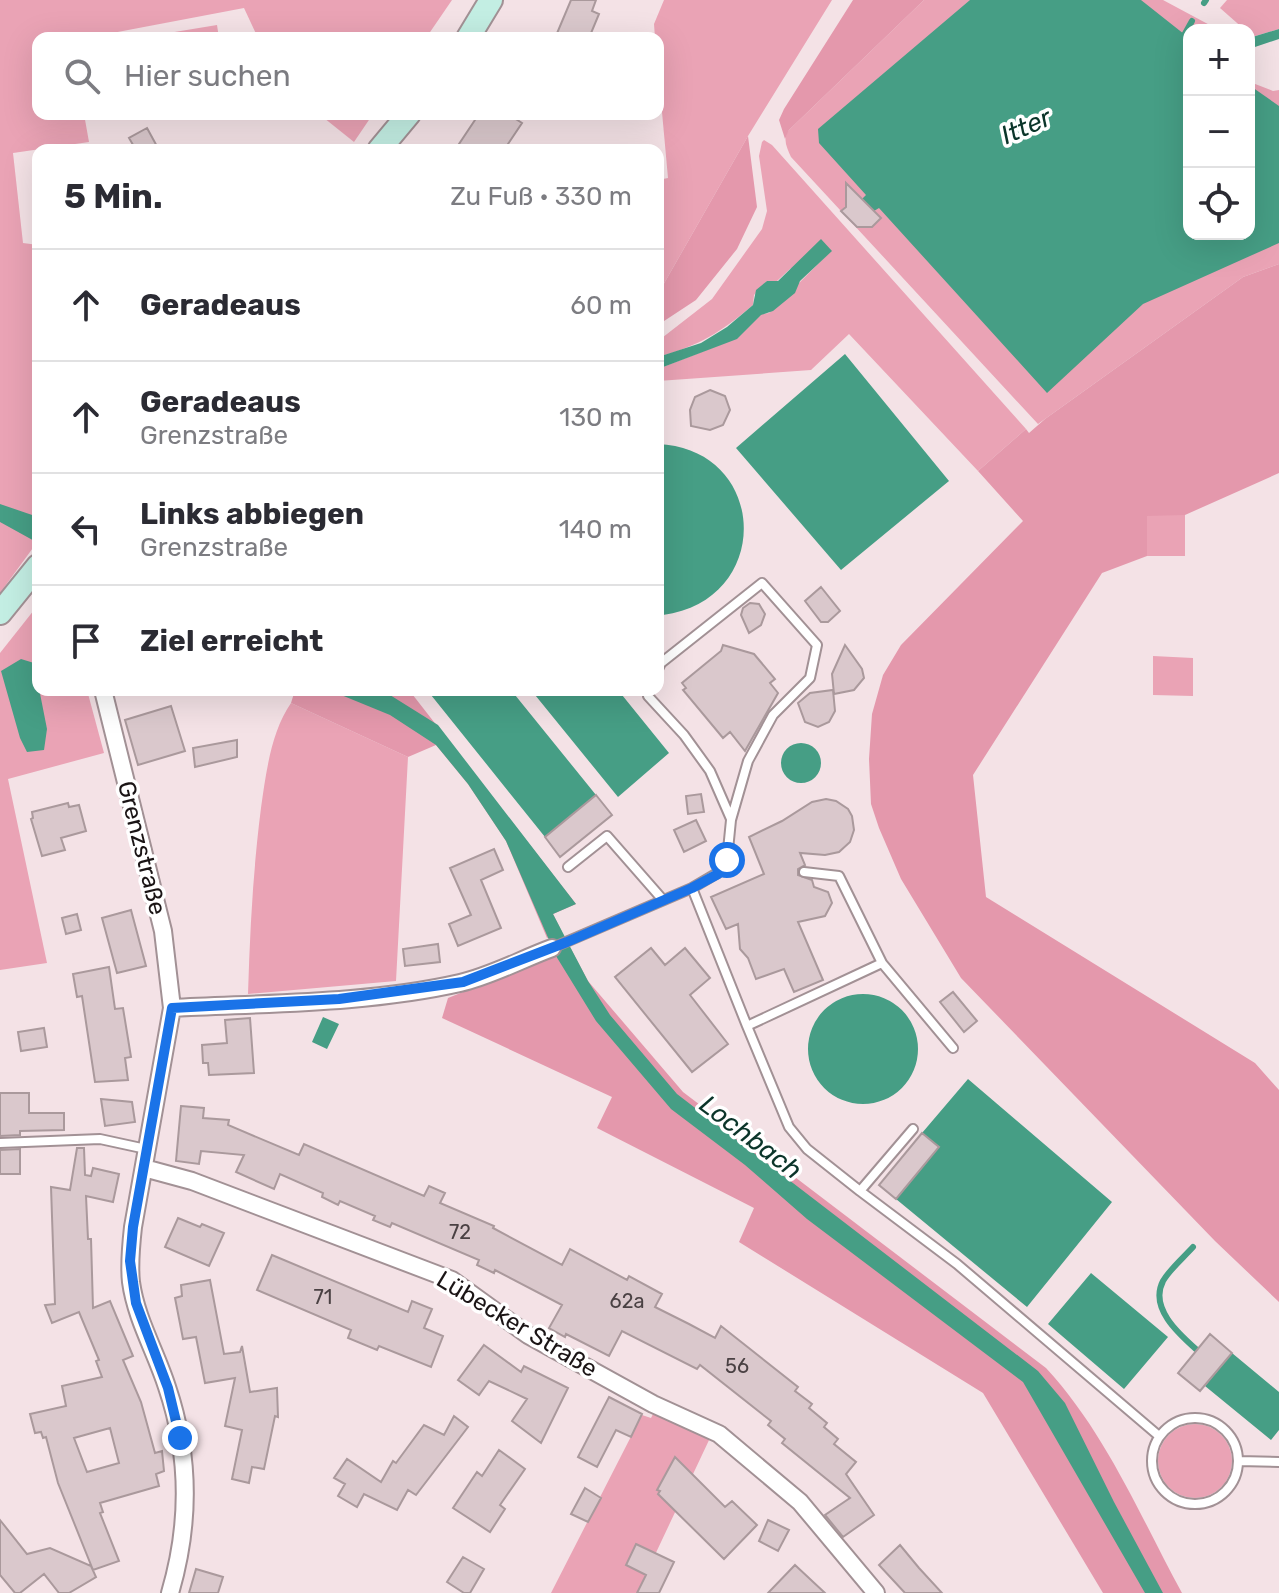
<!DOCTYPE html>
<html lang="de">
<meta charset="utf-8">
<style>
body{margin:0;font-family:Rubik,sans-serif;background:#f2f2f3;color:#2b2b33}
.controls{position:absolute;right:24px;top:24px;display:grid;overflow:hidden;border-radius:16px;box-shadow:0 8px 32px #0002}
.controls button{width:72px;height:72px;display:grid;place-items:center;padding:0;border:0;border-bottom:2px solid #e1e1e2;background:#fff;color:#2b2b33;font:40px sans-serif}
.stop{position:absolute;width:24px;height:24px;margin:-18px;border:6px solid #1a73e8;border-radius:50%;background:#fff}
.stop.end{background:#1a73e8;border-color:#fff;box-shadow:0 2px 8px #0008}
.list{margin:0;padding:0;list-style:none}
h2{display:flex;justify-content:space-between;align-items:center;height:104px;margin:0;padding:0 32px;font-size:34px}
h2 small{font-size:26px;font-weight:400;color:#7c7c81}
.list li{display:grid;grid-template-columns:52px 1fr auto;gap:24px;align-items:center;box-sizing:border-box;height:112px;padding:0 32px;border-top:2px solid #e1e1e2}
.list b{display:block;font-size:30px;white-space:nowrap}
.list p{margin:0;font-size:26px;white-space:nowrap;color:#7c7c81}
.list em{font-size:26px;font-style:normal;color:#7c7c81}
.icon{flex:none;width:44px;height:44px;fill:none;stroke:currentColor;stroke-width:2;stroke-linecap:round;stroke-linejoin:round}
.map{position:relative;flex:none;width:1279px;height:1593px;overflow:hidden}
.search{position:absolute;background:#fff;box-shadow:0 8px 32px #0002;left:32px;top:32px;width:632px;height:88px;display:flex;align-items:center;gap:20px;box-sizing:border-box;padding:0 28px;border-radius:16px;color:#7c7c81;font-size:30px}
.panel{position:absolute;background:#fff;box-shadow:0 8px 32px #0002;left:32px;top:144px;width:632px;height:552px;border-radius:16px}
.map>svg:first-child{display:block}
</style>
<div class="map">
<svg width="1279" height="1593" viewBox="0 0 1279 1593">
<rect width="100%" height="100%" fill="#f4e2e6"/>
<path fill="#eaa3b5" d="M0 0H452L426 38H258L244 8 86 38H38V114H84L89 142 13 153 23 243 38 245V541L0 593Z
M664 0H832L748 136 658 294V180L668 178 658 68V38H655L654 24Z
M924 0H1163L1219 30H1189V234H1249V79L1250 82 1273 91 1279 90V264L1243 277 1038 424 791 157C787 148 782 139 789 130Z
M1227 0H1279V29L1252 37 1249 30H1245L1220 8Z
M217 25 219 38H138Z
M319 114H373L354 142Z
M764 140 772 145 1026 429 978 471 849 334 811 370 658 381V369L737 338 761 314 769 313 831 251 790 269 777 281H767L754 295 753 305C720 333 700 345 658 357V341L712 299 762 229 767 211 759 156 762 142Z
M1147 515H1185V556H1147Z
M38 605V690H87L104 753 8 779 47 963 0 970V653Z
M1153 656 1193 658V696L1153 695Z
M291 703 408 757 396 981 248 994C250 931 253 870 261 808 266 773 271 732 291 703Z
M654 1412 710 1438 637 1593H551L642 1415 651 1418Z
M1158 1461a37 37 0 1 1 74 0a37 37 0 1 1-74 0Z"/>
<path fill="#e498ac" d="M853 0H924L789 130 785 139 779 120 784 109Z
M748 136 757 207 737 249 696 300 658 325V294Z
M1279 264V473L1185 515 1147 516V556L1102 573 973 775 986 897 1255 1063 1279 1090V1302L1215 1241 961 978 901 879 879 828 871 804 869 759 872 714 883 675 901 645 1023 521 978 471 1026 429 1029 433 1045 419 1243 277Z
M295 690H409L576 904 553 914 562 932 547 938 506 841 468 784 436 745 408 757 291 703Z
M571 949 588 981 683 1092 1046 1368C1106 1433 1140 1516 1182 1593H1103L983 1393 739 1242 754 1208 597 1128 612 1097 442 1018 448 998Z"/>
<path fill="#469e85" d="M970 0H1141L1189 38V234H1249V85L1279 106V243L1143 304 1047 393 879 208 874 211 862 199 866 195 819 143 818 129Z
M1279 29V39L1249 49V38Z
M821 239 832 251 800 281 795 293 773 311 761 315 737 339 658 369V357L701 343 727 327 753 305 756 290 767 281H778Z
M845 354 949 481 841 570 736 448Z
M658 444C769 449 774 600 663 615L658 614Z
M0 504 38 517V543L0 522Z
M21 659 34 663 47 729 44 750 27 752 20 738 1 671Z
M329 690H382L438 725 576 904 553 914 588 981 610 1015 677 1094 1038 1371 1065 1403 1114 1502 1163 1593H1145L1023 1382 807 1219 745 1165 671 1109 596 1021 556 956 506 841 468 784 436 745 390 715Z
M427 690H511L596 795 545 837Z
M531 690H618L669 753 618 797Z
M781 763a20 20 0 1 1 40 0a20 20 0 1 1-40 0Z
M808 1049a55 55 0 1 1 110 0a55 55 0 1 1-110 0Z
M323 1017 339 1024 327 1049 312 1042Z
M968 1079 1112 1202 1027 1307 896 1199 939 1147 922 1133Z
M1091 1273 1168 1337 1124 1389 1048 1324Z
M1232 1353 1279 1392V1430L1271 1440 1205 1386Z"/>
<g fill="none" stroke-linecap="round" stroke-linejoin="round">
<path stroke="#469e85" stroke-width="6" d="M1204 3 1206 0
M1182 39 1192 21
M1193 1247C1184 1257 1170 1269 1163 1281 1149 1308 1179 1334 1197 1350"/>
</g>
<path fill="#dac8cc" stroke="#aa999c" stroke-width="2" fill-rule="evenodd" d="M571 0H596L592 11 599 14 589 38H555Z
M479 114H508L522 123 504 150H455Z
M147 128 159 150H136L129 138Z
M846 183 881 218 872 227H857L841 211 846 207Z
M710 390 725 396 730 410 723 425 710 430 691 426 690 410 695 397Z
M821 587 840 611 828 622H821L805 601Z
M750 603 759 604 765 614 761 625 749 633 741 615 743 608Z
M723 645 754 654 775 679 770 683 778 693 745 751 730 732 723 738 683 690 686 688 682 683 721 651Z
M845 645 862 669 864 678 854 690 834 694 832 674Z
M833 690 835 711 829 722 818 727 805 722 798 703 810 693Z
M171 706 185 751 138 765 125 720Z
M237 740V757L195 767 193 748Z
M701 794 704 812 688 814 686 796Z
M596 795 612 815 560 857 545 837Z
M826 799 836 801 848 809 852 816 854 830 850 842 839 852 825 855 800 853 805 865 798 869V875L812 880 814 887 828 892 832 903 825 916 798 922 823 980 794 992 784 969 756 979 748 958 740 949 738 924 726 929 711 897 764 874 749 837 782 821 812 802Z
M68 803 69 807 79 805 86 831 61 838 65 850 42 856 31 819 33 818 32 812Z
M696 820 706 841 684 852 674 830Z
M494 849 503 870 481 880 501 928 458 946 449 924 471 915 450 868Z
M131 910 146 966 117 973 102 918Z
M77 914 81 930 66 934 62 918Z
M438 944 440 962 405 966 403 949Z
M651 948 665 965 685 948 710 978 690 995 728 1044 692 1072 615 977Z
M109 967 115 1009 123 1008 131 1057 125 1058 128 1080 95 1082 82 996 77 997 73 974Z
M953 992 977 1021 964 1032 940 1002Z
M250 1018 254 1073 209 1075 208 1063H203L202 1045 227 1043 225 1020Z
M44 1028 47 1047 21 1051 18 1032Z
M0 1093H29V1113H64V1130L20 1131V1135L0 1136Z
M101 1099 132 1102 135 1122 105 1126Z
M181 1106 204 1108 203 1118 229 1120 228 1125 299 1155 304 1144 424 1196 429 1186 445 1193 440 1203 494 1226 493 1228 562 1265 570 1249 627 1280 629 1276 662 1294 655 1307 689 1324 715 1338 721 1326 798 1387 795 1391 812 1404 809 1408 827 1423 824 1427 838 1439 834 1444 856 1462 846 1474 874 1515 843 1537 825 1515 850 1498 782 1443 785 1439 768 1425 771 1421 700 1365 697 1369 622 1331 609 1356 566 1334 565 1337 549 1328 562 1305 495 1270 494 1273 477 1265 479 1260 392 1223 390 1227 373 1220 375 1216 340 1201 338 1205 322 1197 323 1193 280 1174 274 1189 236 1172 244 1155 201 1151 199 1164 176 1161Z
M922 1133 939 1147 896 1199 879 1185Z
M77 1148H84L85 1175 91 1176 93 1168 119 1174 113 1202 86 1196 88 1239H91L93 1308 110 1301 133 1356 123 1360 141 1402 155 1453 162 1451 164 1471 156 1474 159 1486 100 1503 103 1512 100 1513 119 1561 93 1570 58 1483 46 1437 43 1438 41 1432 35 1433 30 1414 66 1406 62 1386 102 1377 96 1361 99 1360 79 1312 52 1323 45 1305 55 1304 51 1187 70 1190ZM110 1428 119 1463 87 1472 74 1438Z
M20 1149V1174H0V1150Z
M178 1218 200 1227 202 1224 224 1233 209 1266 165 1247Z
M272 1255 408 1312 412 1301 432 1309 424 1328 443 1336 431 1367 379 1346 377 1350 348 1338 351 1330 257 1290Z
M210 1280 224 1354 240 1352 242 1346 250 1392 277 1388 278 1417 275 1416 264 1469 252 1467 249 1483 232 1479 242 1430 225 1426 235 1378 205 1383 196 1337 183 1339 175 1298 182 1296 181 1285Z
M1210 1334 1232 1353 1200 1391 1178 1373Z
M484 1345 521 1372 524 1366 568 1388 541 1443 512 1421 527 1399 489 1381 479 1395 458 1380Z
M609 1397 642 1414 631 1437 616 1430 597 1467 578 1457Z
M454 1416 468 1427 416 1495 408 1490 397 1510 364 1494 357 1507 338 1496 345 1484 334 1478 347 1459 381 1482 393 1461 396 1463 424 1425 444 1435Z
M499 1450 525 1469 500 1505 505 1509 490 1532 453 1508 477 1472 482 1476Z
M675 1457 725 1507 732 1501 757 1525 724 1559 658 1494 660 1491 657 1490Z
M585 1488 601 1498 588 1522 571 1514Z
M0 1520 27 1554 50 1548 91 1566 96 1577 69 1593H59L44 1574 20 1593H15L0 1575Z
M768 1520 789 1530 778 1551 759 1541Z
M636 1544 674 1562 659 1593H637L646 1575 626 1565Z
M900 1545 919 1568 942 1593H905L879 1565Z
M463 1557 484 1569 470 1593H464L447 1582Z
M795 1565 825 1593H768Z
M196 1569 223 1577 218 1593H189Z"/>
<g fill="none" stroke-linecap="round" stroke-linejoin="round">
<defs>
<path id="lane" d="M658 669 661 663 762 583 817 645 810 678 773 715 748 761 731 820 727 860 721 871 692 888
M650 690 648 696 684 735 710 771 731 819
M568 867 607 836 663 900
M552 948 692 888 747 1026 882 963 839 876 804 872
M882 963 953 1048
M747 1026 789 1127 807 1149 860 1191 913 1129
M0 1143 100 1139 146 1149
M860 1191 957 1264 1159 1436
M1152 1461a43 43 0 1 1 86 0a43 43 0 1 1-86 0Z
M1239 1461 1279 1462"/>
<path id="street" d="M103 690 163 931 172 1008 133 1227C131 1245 129 1264 131 1282 136 1319 156 1352 167 1387 190 1455 190 1525 170 1593
M172 1008C267 1003 367 1004 460 983 491 976 522 959 552 948
M144 1168 192 1181 452 1280 528 1335 653 1404 719 1434 800 1502 876 1593"/>
<path id="secondary" d="M468 38 491 0
M379 150 409 114
M0 613 38 566"/>
</defs>
<use href="#lane" stroke="#a29195" stroke-width="12"/>
<use href="#street" stroke="#a29195" stroke-width="20"/>
<use href="#secondary" stroke="#a29195" stroke-width="26"/>
<use href="#lane" stroke="#fff" stroke-width="8"/>
<use href="#street" stroke="#fff" stroke-width="16"/>
<use href="#secondary" stroke="#c3eee3" stroke-width="22"/>
</g>
<g fill="none" stroke-linecap="round" stroke-linejoin="round">
<path stroke="#1a73e8" stroke-width="10" d="M180 1438 168 1388 136 1303 130 1261 133 1227 172 1008 339 999 463 982 567 942 692 888 718 874 727 860"/>
</g>
<g text-anchor="middle" stroke-width="7" stroke-linejoin="round" paint-order="stroke">
<g font-size="20" fill="#4a4143">
<text x="460" y="1239">72</text>
<text x="323" y="1304">71</text>
<text x="627" y="1308">62a</text>
<text x="737" y="1373">56</text>
</g>
<g font-size="24" fill="#1a1415" stroke="#fff">
<text transform="translate(142 848) rotate(76)" y="8">Grenzstraße</text>
<text transform="translate(517 1324) rotate(31)" y="8">Lübecker Straße</text>
</g>
<g font-size="26" font-style="italic" fill="#0b352a" stroke="#fff">
<text transform="translate(1026 126) rotate(-24)" y="9">Itter</text>
<text transform="translate(751 1137) rotate(37)" y="9">Lochbach</text>
</g>
</g>
</svg>
<div class="controls">
<button>+</button>
<button>−</button>
<button><svg class="icon" aria-label="locate" viewBox="0 0 24 24"><circle cx="12" cy="12" r="6"/><path d="M12 2v4M12 18v4M2 12h4M18 12h4"/></svg></button>
</div>
<div class="stop" style="left:727px;top:860px"></div>
<div class="stop end" style="left:180px;top:1438px"></div>
<div class="search"><svg class="icon" aria-label="search" viewBox="0 0 24 24"><circle cx="10" cy="10" r="6"/><path d="M15 15l6 6"/></svg>Hier suchen</div>
<section class="panel">
<h2>5 Min.<small>Zu Fuß · 330 m</small></h2>
<ul class="list">
<li><svg class="icon" aria-label="ahead" viewBox="0 0 24 24"><path d="M12 20V5M6 11l6-6 6 6"/></svg><div><b>Geradeaus</b></div><em>60 m</em></li>
<li><svg class="icon" aria-label="ahead" viewBox="0 0 24 24"><path d="M12 20V5M6 11l6-6 6 6"/></svg><div><b>Geradeaus</b><p>Grenzstraße</p></div><em>130 m</em></li>
<li><svg class="icon" aria-label="left" viewBox="0 0 24 24"><path d="M17 20v-9H6M10 6l-5 5 5 5"/></svg><div><b>Links abbiegen</b><p>Grenzstraße</p></div><em>140 m</em></li>
<li><svg class="icon" aria-label="arrive" viewBox="0 0 24 24"><path d="M6 21V4h12l-3 4 3 4H6"/></svg><div><b>Ziel erreicht</b></div></li>
</ul>
</section>
</div>
